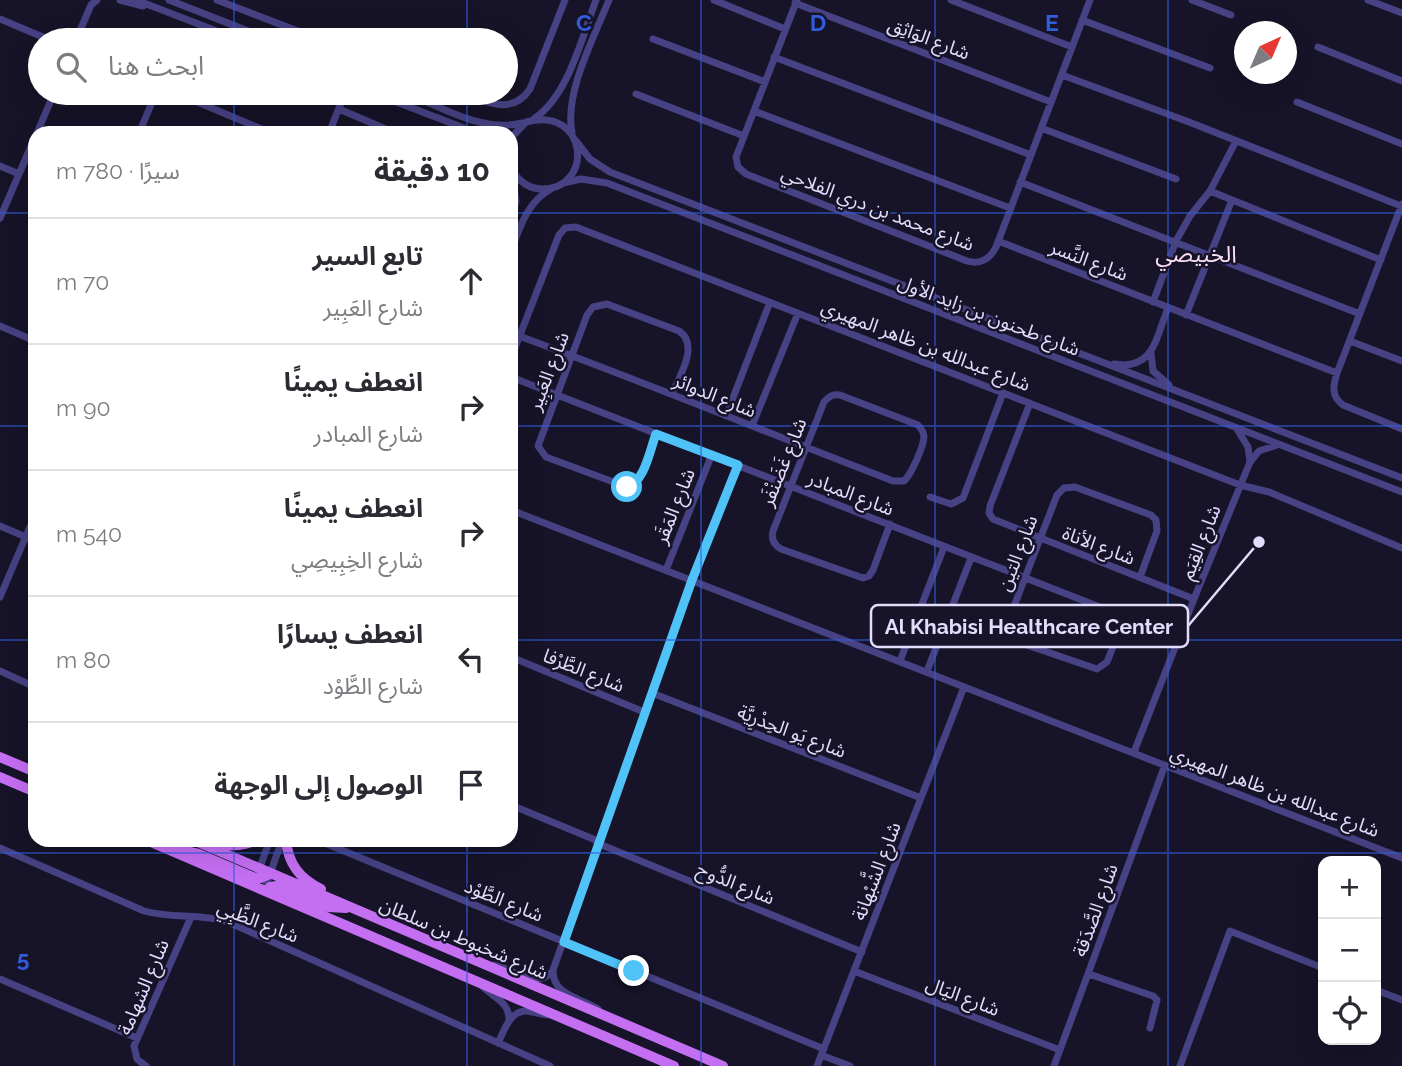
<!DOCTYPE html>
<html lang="ar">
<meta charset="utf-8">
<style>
body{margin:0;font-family:Raleway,"Noto Sans Arabic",sans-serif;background:#f7f7f7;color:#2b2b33;direction:rtl}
.controls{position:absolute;right:21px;bottom:21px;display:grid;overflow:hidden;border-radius:14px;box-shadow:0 7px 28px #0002}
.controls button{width:63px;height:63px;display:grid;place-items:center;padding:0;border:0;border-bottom:2px solid #e1e1e2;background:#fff;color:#2b2b33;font:35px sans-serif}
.compass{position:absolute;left:1234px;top:21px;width:63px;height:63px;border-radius:50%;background:#fff;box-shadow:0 7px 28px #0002;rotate:44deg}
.stop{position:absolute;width:21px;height:21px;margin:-16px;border:5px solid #4fc3f7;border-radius:50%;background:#fff}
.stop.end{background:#4fc3f7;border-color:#fff;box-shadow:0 2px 7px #0008}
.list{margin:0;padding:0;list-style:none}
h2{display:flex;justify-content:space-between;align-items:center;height:91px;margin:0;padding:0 28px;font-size:30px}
h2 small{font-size:23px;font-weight:400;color:#7c7c81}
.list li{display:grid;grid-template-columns:46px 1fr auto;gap:21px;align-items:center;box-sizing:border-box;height:126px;padding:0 28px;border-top:2px solid #e1e1e2}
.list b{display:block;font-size:26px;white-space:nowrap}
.list p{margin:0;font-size:23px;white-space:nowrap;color:#7c7c81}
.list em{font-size:23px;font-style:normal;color:#7c7c81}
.icon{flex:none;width:38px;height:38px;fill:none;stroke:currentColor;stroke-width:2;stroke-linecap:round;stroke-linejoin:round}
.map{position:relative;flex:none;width:1402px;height:1066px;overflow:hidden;direction:ltr}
.search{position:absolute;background:#fff;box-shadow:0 7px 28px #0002;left:28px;top:28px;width:490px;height:77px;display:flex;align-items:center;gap:18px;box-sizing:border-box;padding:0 24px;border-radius:38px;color:#7c7c81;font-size:26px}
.panel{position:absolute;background:#fff;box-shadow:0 7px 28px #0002;left:28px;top:126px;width:490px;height:721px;border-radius:21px;direction:rtl}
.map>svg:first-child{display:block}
</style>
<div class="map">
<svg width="1402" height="1066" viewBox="0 0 1402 1066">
<rect width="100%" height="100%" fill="#171328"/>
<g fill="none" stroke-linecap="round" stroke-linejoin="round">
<path stroke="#464283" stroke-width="7" d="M120 0 143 6
M136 0 240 40
M169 0 271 40
M217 0 321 40
M714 0 785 29
M797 0 736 157 738 167 746 174 967 261C980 265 990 259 996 247L1090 0
M951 0 1072 47
M1192 0 1231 15
M1368 0 1402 13
M795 3 1051 102
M0 19 50 40
M1082 20 1210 68
M653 39 765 82
M76 40 91 5 97 0
M1318 47 1402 81
M774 57 1031 155
M1062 75 1189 122 1401 206
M176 93 271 133
M361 93 377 98
M373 93 477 133
M406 93C441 107 483 133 522 123
M461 93C486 102 512 116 530 89L565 0
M636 94 744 136
M1297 102 1402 144
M339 109 395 133
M754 111 1010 208
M535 118C568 96 582 37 596 0
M1041 128 1176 179
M572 132C564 94 594 37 609 0
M37 133 54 93
M139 133 156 93
M329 133 341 103 353 93
M511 138 526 122C588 105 595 189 542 189 528 189 518 180 511 169
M576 141 590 159 610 172 1402 478
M0 166 19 174
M1020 182 1360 314
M563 183 581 179 607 183 1402 492
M1210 191 1381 260
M1402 204 1337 373C1333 386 1331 396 1343 405L1402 429
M0 218 35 137
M511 219 516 201 512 173
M998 241 1337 373
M511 251C520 227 527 202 551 189
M1153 302 1176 241 1190 216 1210 191 1236 141
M1186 315 1232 200
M0 326 35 341
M519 336C644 382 768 433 893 481H904C911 475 924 446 924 436 923 430 921 429 918 425L840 395C833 394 829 396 824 402L773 531C771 539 774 545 781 549L863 578 869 576 873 570 890 524
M1350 341 1402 361
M1151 353 1153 371 1169 385
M511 358 559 235 565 228 576 227 1240 485 1269 492 1402 548
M1114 364C1154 371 1156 337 1168 308
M511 377 1179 638
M1030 403 990 506 989 513 993 519 1194 599
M726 416 770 302
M752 426 798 313
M1237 429 1248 447 1250 462
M656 434 639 479 635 484 627 487 546 457 538 446 587 315 593 307 607 304 679 331C700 345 679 377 672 394
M930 497 951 504 963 498 1003 393
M511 510 1402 858
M0 526 35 541
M666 570 712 454
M0 597 35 515
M1125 617 1107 662 1097 669 1015 641 1009 635 1006 627 1057 495 1064 488 1075 487 1151 515 1156 520 1157 531 1140 577
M511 657 644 712
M900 661 944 547
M0 671 35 687
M927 671 971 558
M652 693 921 798
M1134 752 1194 599 1250 462 1259 451 1277 445
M511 805 598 841
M597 843 862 952
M327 844 824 1049
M0 848 144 911C172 919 200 913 228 922L550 1066
M258 872 270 840
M264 891 282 840
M494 965C514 969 537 990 553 971
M854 971 1060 1050
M1089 974 1153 996 1157 1000 1150 1028
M0 979 137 1038
M482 986C494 998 510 1002 509 1021
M1376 990 1402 1000
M598 1009C581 998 552 995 553 970L692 580 738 465
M498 1043C504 1031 510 1010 527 1011 535 1012 542 1015 550 1015
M821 1055 850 1066
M146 1066 137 1059 134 1046 191 917
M817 1066 964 687
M1054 1066 1165 765
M1180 1066 1230 931 1323 968"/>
<path stroke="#c46ef2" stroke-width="10" d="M0 757 35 772
M0 777 35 792
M146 840 674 1066
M193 840 723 1066
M208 840C225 846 239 848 256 840
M286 840C288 864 300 879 321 889
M176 849 199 854 255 878H261L270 874
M267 892 270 887 277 886 328 907 346 908"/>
</g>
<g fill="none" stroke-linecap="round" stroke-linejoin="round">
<path stroke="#4fc3f7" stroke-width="9" d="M627 487C645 482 650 449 656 434L738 465 692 580 564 942 634 971"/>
</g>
<path fill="none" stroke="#315cdc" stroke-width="2" stroke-opacity="0.55" d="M234 0V40M467 0V40M701 0V1066M935 0V1066M1168 0V1066M234 93V133M467 93V133M0 213H35M511 213H1402M0 426H35M511 426H1402M0 640H35M511 640H1402M234 840V1066M467 840V1066M0 853H1402"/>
<g text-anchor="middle" stroke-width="5" stroke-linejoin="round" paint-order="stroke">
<g font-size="19" fill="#e2ddfc" stroke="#171328">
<text transform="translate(929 38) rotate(21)" y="7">شارع الوَاثِق</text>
<text transform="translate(878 208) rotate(21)" y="7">شارع محمد بن دري الفلاحي</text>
<text transform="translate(1089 260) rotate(21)" y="7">شارع النَّسر</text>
<text transform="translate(989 315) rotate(21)" y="7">شارع طحنون بن زايد الأول</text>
<text transform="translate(926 345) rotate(21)" y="7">شارع عبدالله بن ظاهر المهيري</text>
<text transform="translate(548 371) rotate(-69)" y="7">شارع العَبِير</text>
<text transform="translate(715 395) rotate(22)" y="7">شارع الدوائر</text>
<text transform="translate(783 462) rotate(-68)" y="7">شارع غَضَنْفَر</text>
<text transform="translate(851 493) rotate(21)" y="7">شارع المبادر</text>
<text transform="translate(674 506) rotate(-68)" y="7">شارع المَقَر</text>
<text transform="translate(1200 542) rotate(-68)" y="7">شارع القِيَم</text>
<text transform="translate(1099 545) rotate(21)" y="7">شارع الأناة</text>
<text transform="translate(1017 553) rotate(-69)" y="7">شارع التين</text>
<text transform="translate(584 670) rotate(22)" y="7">شارع الطَّرْفا</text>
<text transform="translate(792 731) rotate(21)" y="7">شارع يَو الحِدْرِيَّة</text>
<text transform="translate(1275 791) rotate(21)" y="7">شارع عبدالله بن ظاهر المهيري</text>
<text transform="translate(876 871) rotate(-69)" y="7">شارع الشَّبْهانة</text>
<text transform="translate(736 883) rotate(22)" y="7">شارع الدُّوح</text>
<text transform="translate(504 900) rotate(22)" y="7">شارع الطَّوْد</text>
<text transform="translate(1095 910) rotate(-70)" y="7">شارع الصَّدَقة</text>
<text transform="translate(258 921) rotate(21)" y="7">شارع الظَّبِي</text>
<text transform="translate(464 938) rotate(23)" y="7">شارع شخبوط بن سلطان</text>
<text transform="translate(143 987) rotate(-67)" y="7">شارع الشهامة</text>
<text transform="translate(963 996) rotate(21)" y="7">شارع اليَال</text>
</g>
<g font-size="23" fill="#fcdff1" stroke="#171328">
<text x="1196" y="262">الخبيصي</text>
</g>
</g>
<g font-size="23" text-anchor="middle" font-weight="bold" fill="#315cdc" stroke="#171328" stroke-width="5" stroke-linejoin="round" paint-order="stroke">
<text x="584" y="31">C</text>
<text x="818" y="31">D</text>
<text x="1052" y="31">E</text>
<text x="23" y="967">5</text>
</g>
<path fill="none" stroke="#e2ddfc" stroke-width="2.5" d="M1259 542L1188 626"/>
<circle fill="#e2ddfc" stroke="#171328" stroke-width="2.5" cx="1259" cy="542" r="7"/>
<rect fill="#171328" stroke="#e2ddfc" stroke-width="2.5" x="871" y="605" width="317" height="42" rx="7"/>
<g font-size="21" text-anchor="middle" font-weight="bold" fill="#e2ddfc">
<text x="1029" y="634">Al Khabisi Healthcare Center</text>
</g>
</svg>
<div class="controls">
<button>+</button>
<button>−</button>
<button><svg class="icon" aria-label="locate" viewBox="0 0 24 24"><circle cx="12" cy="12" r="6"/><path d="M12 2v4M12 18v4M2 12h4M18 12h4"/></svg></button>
</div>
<svg class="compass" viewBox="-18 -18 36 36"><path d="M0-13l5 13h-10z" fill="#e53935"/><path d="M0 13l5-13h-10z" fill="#7c7c81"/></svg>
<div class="stop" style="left:627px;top:487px"></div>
<div class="stop end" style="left:634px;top:971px"></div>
<div class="search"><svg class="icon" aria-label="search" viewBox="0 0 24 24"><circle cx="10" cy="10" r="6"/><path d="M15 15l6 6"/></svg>ابحث هنا</div>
<section class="panel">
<h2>10 دقيقة<small>سيرًا · 780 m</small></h2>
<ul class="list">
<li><svg class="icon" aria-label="ahead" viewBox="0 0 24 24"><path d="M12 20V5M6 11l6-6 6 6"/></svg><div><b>تابع السير</b><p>شارع العَبِير</p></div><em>70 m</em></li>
<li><svg class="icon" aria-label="right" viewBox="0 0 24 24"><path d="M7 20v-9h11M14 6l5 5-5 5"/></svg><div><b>انعطف يمينًا</b><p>شارع المبادر</p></div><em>90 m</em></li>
<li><svg class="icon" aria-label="right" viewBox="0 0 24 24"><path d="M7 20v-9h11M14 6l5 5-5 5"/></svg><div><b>انعطف يمينًا</b><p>شارع الخِبِيصِي</p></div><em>540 m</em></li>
<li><svg class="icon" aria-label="left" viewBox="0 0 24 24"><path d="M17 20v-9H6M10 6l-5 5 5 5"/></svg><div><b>انعطف يسارًا</b><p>شارع الطَّوْد</p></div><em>80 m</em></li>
<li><svg class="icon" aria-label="arrive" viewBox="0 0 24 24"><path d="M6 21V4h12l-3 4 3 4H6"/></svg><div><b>الوصول إلى الوجهة</b></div></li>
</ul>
</section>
</div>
